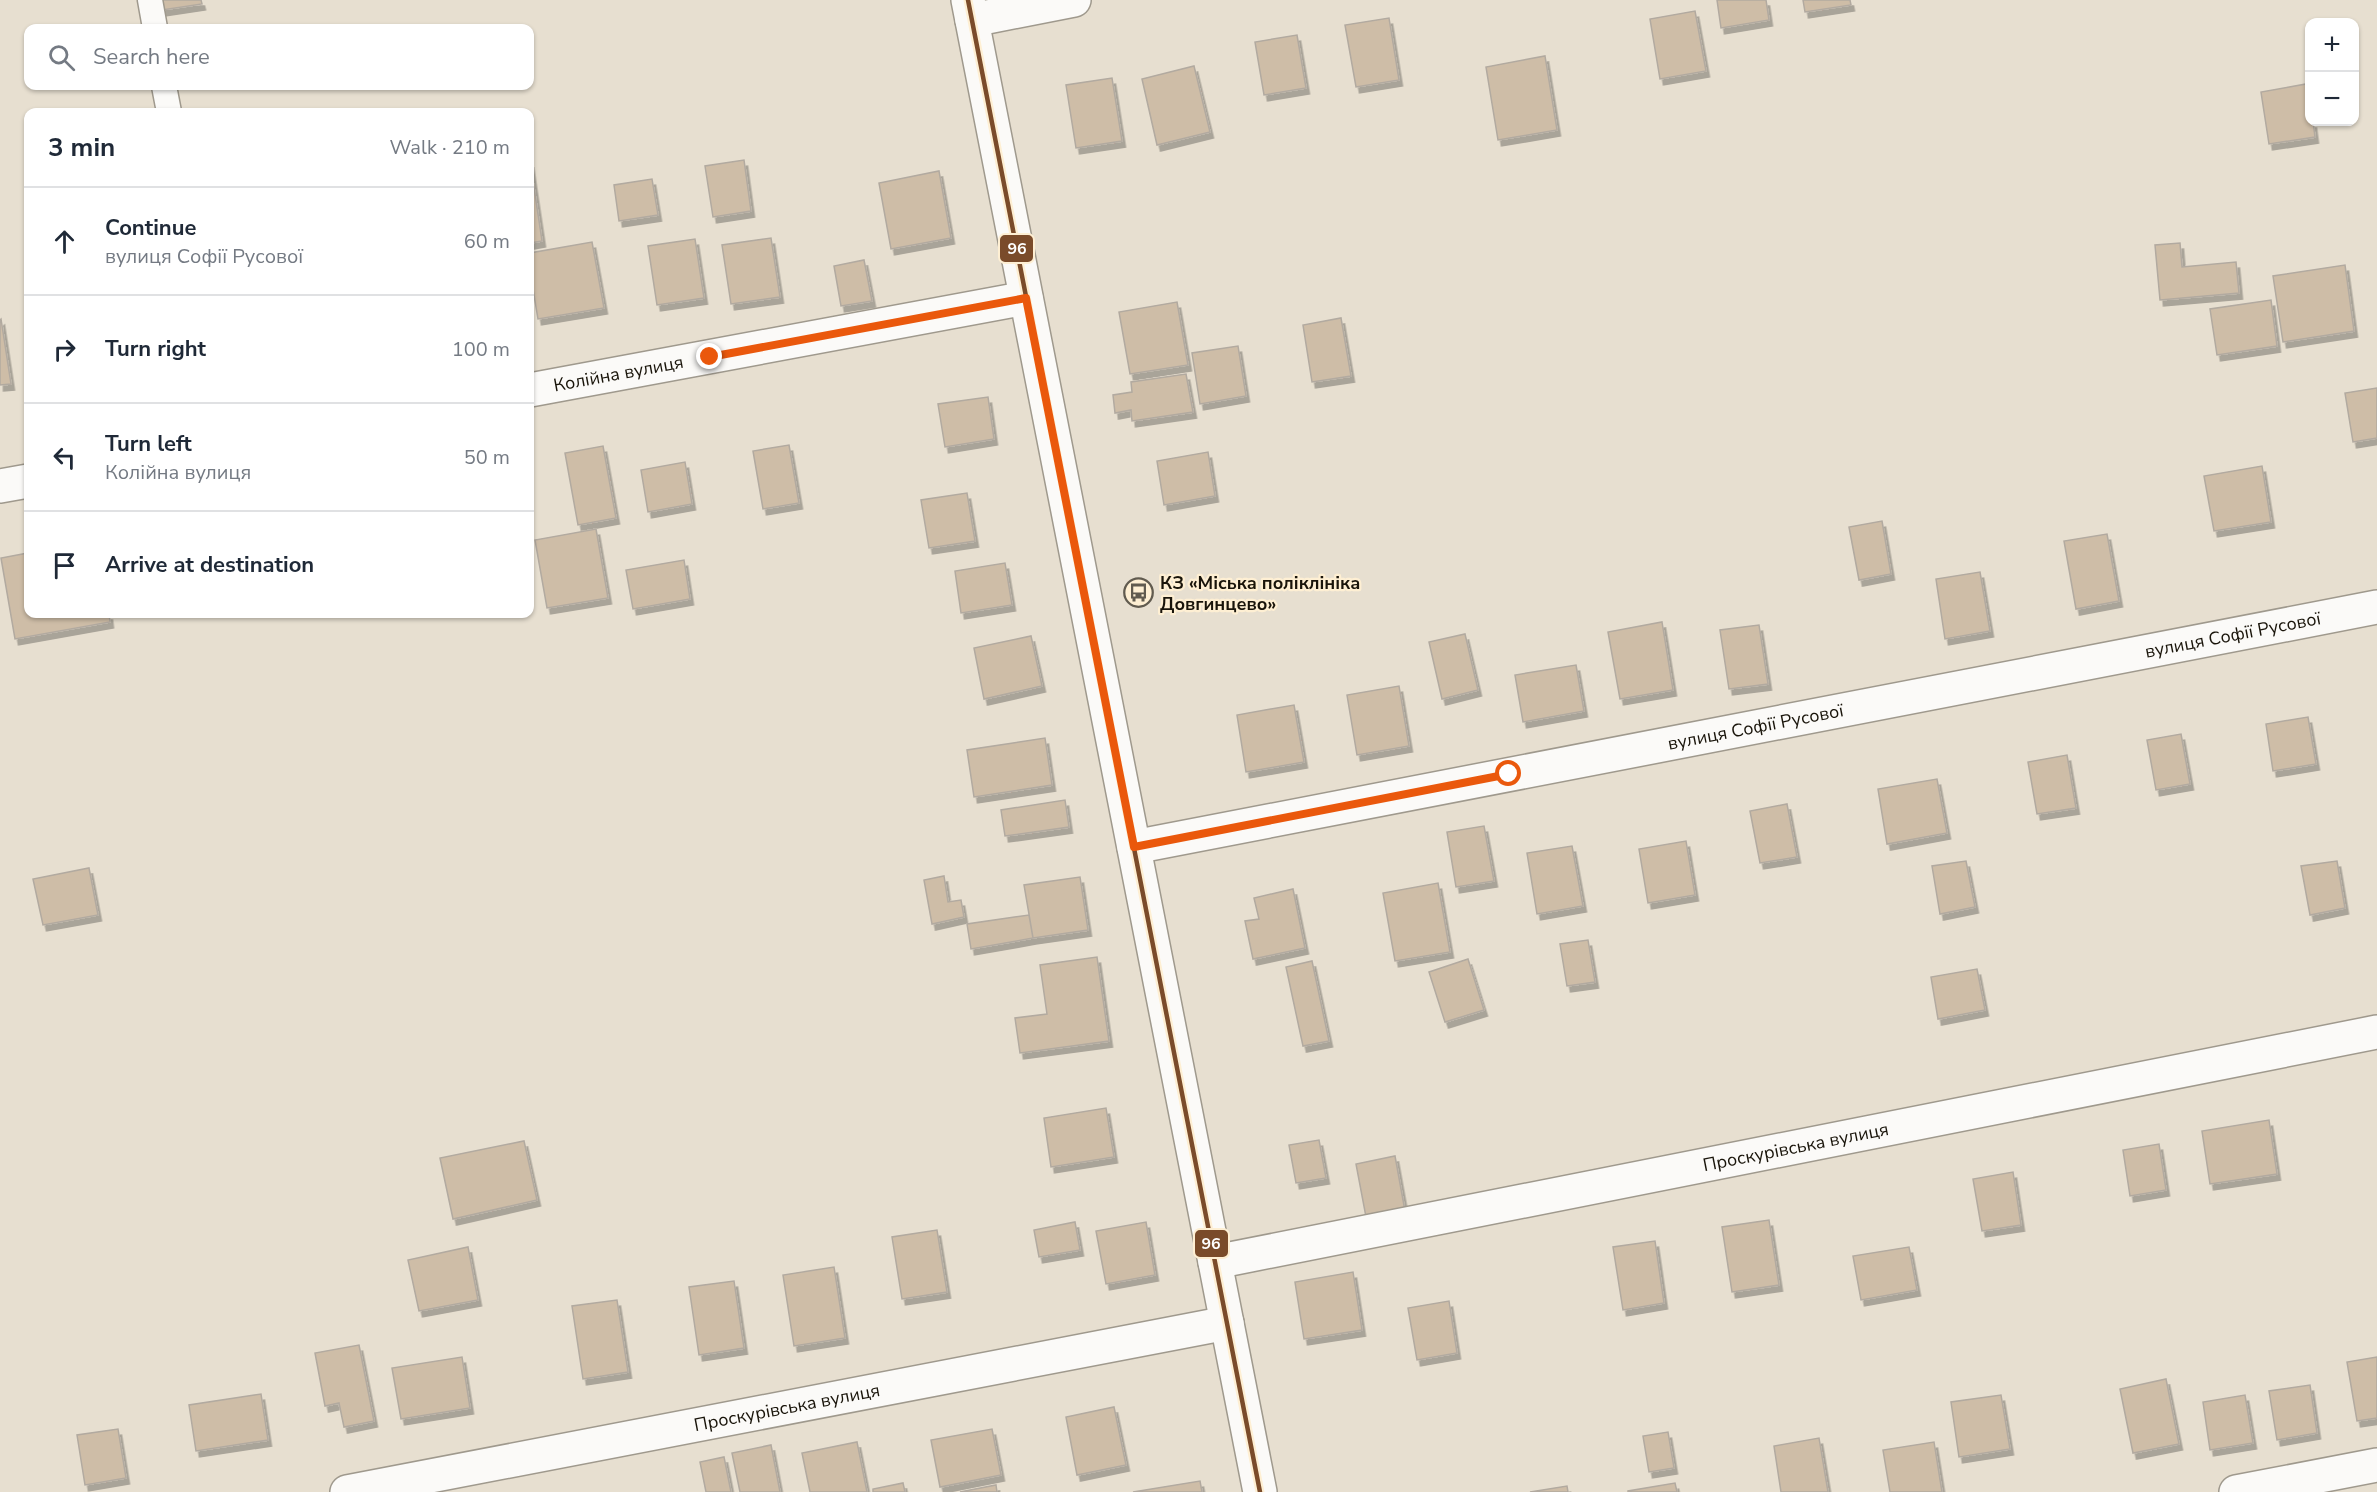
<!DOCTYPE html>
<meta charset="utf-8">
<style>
body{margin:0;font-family:"Nunito Sans",sans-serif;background:#f6f6f7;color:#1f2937}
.controls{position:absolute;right:18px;top:18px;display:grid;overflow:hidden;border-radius:12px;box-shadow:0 2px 4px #0004}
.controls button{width:54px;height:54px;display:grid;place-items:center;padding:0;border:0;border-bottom:2px solid #e0e1e3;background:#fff;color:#1f2937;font:30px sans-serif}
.stop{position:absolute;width:18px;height:18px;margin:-14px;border:4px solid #ea580c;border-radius:50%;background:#fff}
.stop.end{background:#ea580c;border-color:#fff;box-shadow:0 2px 6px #0008}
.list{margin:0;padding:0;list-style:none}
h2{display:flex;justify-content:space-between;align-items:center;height:78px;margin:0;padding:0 24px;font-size:26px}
h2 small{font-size:20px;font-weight:400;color:#747a83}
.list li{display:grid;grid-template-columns:39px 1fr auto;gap:18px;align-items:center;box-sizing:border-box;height:108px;padding:0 24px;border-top:2px solid #e0e1e3}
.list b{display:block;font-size:22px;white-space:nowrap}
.list p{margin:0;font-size:20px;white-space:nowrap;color:#747a83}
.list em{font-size:20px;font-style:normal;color:#747a83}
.icon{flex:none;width:33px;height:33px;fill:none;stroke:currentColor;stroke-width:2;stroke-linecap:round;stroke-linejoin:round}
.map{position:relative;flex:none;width:2377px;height:1492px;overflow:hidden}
.search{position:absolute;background:#fff;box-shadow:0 2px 4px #0004;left:24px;top:24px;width:510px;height:66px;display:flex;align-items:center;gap:15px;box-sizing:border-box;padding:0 21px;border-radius:12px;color:#747a83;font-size:22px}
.panel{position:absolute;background:#fff;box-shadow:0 2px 4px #0004;left:24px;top:108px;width:510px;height:510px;border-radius:12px}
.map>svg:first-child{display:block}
</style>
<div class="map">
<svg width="2377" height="1492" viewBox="0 0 2377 1492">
<defs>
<filter id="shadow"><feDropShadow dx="3.5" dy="6" stdDeviation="0" flood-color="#0004"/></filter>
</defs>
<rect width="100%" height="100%" fill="#e7dfd0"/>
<path fill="#cebda7" stroke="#b2aaa0" stroke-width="1.5" filter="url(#shadow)" d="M161 0H201L202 4 162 10Z
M1717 0H1766L1769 20 1721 28Z
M1803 0H1850L1851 5 1805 12Z
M1695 11 1706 71 1660 79 1650 19Z
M1389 18 1399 80 1356 87 1345 25Z
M1297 35 1306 88 1264 95 1255 42Z
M1545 56 1557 130 1498 140 1486 67Z
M1194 66 1210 132 1157 145 1142 79Z
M1112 78 1122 141 1076 148 1066 85Z
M2306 84 2310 122H2313L2315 137 2269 144 2261 92Z
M744 160 751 211 713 217 705 166Z
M530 161 542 241 530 243Z
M939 171 951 238 891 249 879 183Z
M652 179 658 215 619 221 614 185Z
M771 238 780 297 731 304 722 245Z
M695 239 704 298 657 305 648 246Z
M592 242 604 308 538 319 530 271V253Z
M2180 243 2182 267 2236 262 2239 293 2160 300 2155 245Z
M864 260 872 301 841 306 834 266Z
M2345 265 2354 331 2283 342 2273 276Z
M2271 300 2277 346 2217 355 2210 309Z
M1177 302 1188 365 1130 374 1119 312Z
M1341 318 1351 376 1312 382 1303 325Z
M1 319 11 384 0 385V320Z
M1238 346 1246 396 1200 404 1192 353Z
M1186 374 1193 412 1132 421 1131 410 1115 413 1113 395 1132 392 1131 382Z
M2377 388V438L2353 442 2345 393Z
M988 397 994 439 945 447 938 404Z
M789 445 799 503 763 509 753 451Z
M603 446 616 518 578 525 565 453Z
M1208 452 1215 496 1164 505 1157 461Z
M685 462 692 504 648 512 641 470Z
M2262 466 2271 522 2214 531 2204 476Z
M967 493 975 541 929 548 921 500Z
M1882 521 1891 574 1859 580 1849 527Z
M596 529 608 598 547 608 535 540Z
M2107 534 2119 601 2076 609 2064 541Z
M28 553V614H109L110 622 15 639 1 558Z
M684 560 690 599 633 609 626 570Z
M1005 563 1012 605 961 613 955 571Z
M1980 572 1990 631 1945 639 1936 579Z
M1662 622 1673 690 1620 699 1608 632Z
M1759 625 1768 684 1729 689 1720 630Z
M1465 634 1478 690 1442 699 1429 642Z
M1031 636 1042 686 984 699 974 648Z
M1576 665 1584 711 1523 722 1515 675Z
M1399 686 1409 746 1357 755 1347 695Z
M1294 705 1304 762 1246 772 1237 715Z
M2308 717 2316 764 2273 771 2266 724Z
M2181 734 2190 784 2156 790 2147 740Z
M1045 738 1052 785 974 797 967 750Z
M2067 755 2076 808 2037 814 2028 762Z
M1937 779 1947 833 1887 844 1878 789Z
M1065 800 1069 827 1005 836 1001 810Z
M1787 804 1797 857 1760 863 1750 811Z
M1484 826 1494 881 1456 887 1447 832Z
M1686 841 1695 895 1648 903 1639 849Z
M1572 846 1583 906 1537 914 1527 853Z
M1966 861 1975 907 1940 914 1932 866Z
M2337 861 2345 908 2310 915 2301 866Z
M89 868 98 915 43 925 33 879Z
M944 876 948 902 961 900 964 917 932 924 924 880Z
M1080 877 1088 930 1033 938 1024 885Z
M1438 883 1450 952 1395 961 1383 893Z
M1293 889 1305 948 1253 959 1245 921 1259 919 1254 898Z
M1029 915 1033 938 971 949 967 924Z
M1588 940 1595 982 1567 986 1560 944Z
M1097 957 1109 1041 1020 1053 1015 1018 1047 1014 1040 965Z
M1468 959 1484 1010 1445 1022 1429 972Z
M1312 961 1329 1041 1303 1046 1286 967Z
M1977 969 1985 1010 1938 1019 1931 977Z
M1106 1108 1114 1157 1051 1167 1044 1118Z
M2269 1120 2277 1174 2210 1184 2202 1131Z
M1319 1140 1326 1178 1296 1183 1289 1145Z
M524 1141 537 1200 453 1219 440 1158Z
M2159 1144 2166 1190 2130 1196 2123 1150Z
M1395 1156 1405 1211 1366 1217 1356 1164Z
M2013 1172 2021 1225 1982 1231 1973 1179Z
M1769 1220 1779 1285 1732 1292 1722 1227Z
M1075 1222 1080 1250 1039 1257 1034 1230Z
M1146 1222 1155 1275 1106 1284 1096 1231Z
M937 1230 947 1292 902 1299 892 1237Z
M1655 1241 1664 1303 1623 1310 1613 1247Z
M468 1247 478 1300 419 1311 408 1260Z
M1909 1247 1917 1290 1861 1300 1853 1256Z
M834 1267 845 1338 794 1346 783 1275Z
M1353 1272 1362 1330 1304 1339 1295 1282Z
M734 1281 744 1348 699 1355 689 1287Z
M617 1300 628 1372 583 1379 572 1306Z
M1449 1301 1457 1353 1417 1360 1408 1308Z
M359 1345 374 1421 344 1427 339 1403 325 1406 315 1353Z
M462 1357 470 1408 401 1419 392 1368Z
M2377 1357V1418L2357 1421 2347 1362Z
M2166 1379 2179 1444 2133 1453 2120 1389Z
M2310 1385 2317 1433 2277 1440 2269 1391Z
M261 1394 268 1440 196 1451 189 1405Z
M2001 1395 2010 1449 1959 1457 1951 1402Z
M2245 1395 2253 1443 2210 1450 2203 1402Z
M1114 1407 1126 1465 1077 1475 1066 1417Z
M118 1429 126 1478 85 1485 77 1435Z
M992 1429 1001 1475 940 1487 931 1440Z
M1668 1432 1674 1468 1649 1472 1643 1436Z
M1819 1438 1828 1492H1781L1774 1446Z
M857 1442 867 1492H810L802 1453Z
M1934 1442 1942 1492H1890L1883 1450Z
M771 1445 780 1492H740L732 1453Z
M724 1457 731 1492H706L700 1462Z
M1200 1481 1202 1492H1133Z
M903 1483 905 1492H873V1489Z
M1675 1483 1677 1492H1628V1491Z
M996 1485 997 1492H960Z
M1567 1486 1568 1492H1530Z"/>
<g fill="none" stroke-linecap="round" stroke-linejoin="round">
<defs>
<path id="service" d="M150 0 155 28
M164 86 169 112"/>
<g id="minor">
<path d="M972 20 1074 0"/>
<path id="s1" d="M1134 847 2377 607"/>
<path id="s2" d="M1215 1262 2377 1032"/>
<path id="s3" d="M347 1492 1227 1323"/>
<path d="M2236 1492 2377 1465"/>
</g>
<g id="tertiary">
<path d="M968 0 1260 1492"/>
<path id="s4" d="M530 390 1026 298"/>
<path d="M0 486 28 481"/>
</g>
</defs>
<use href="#service" stroke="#9f998d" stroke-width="27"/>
<use href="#minor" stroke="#9f998d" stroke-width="36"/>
<use href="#tertiary" stroke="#9f998d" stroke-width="36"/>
<use href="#service" stroke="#fbfaf8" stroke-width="24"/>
<use href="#minor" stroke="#fbfaf8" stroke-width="33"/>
<use href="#tertiary" stroke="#fbfaf8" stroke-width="33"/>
<defs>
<path id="bus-1" d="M968 0 1260 1492"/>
</defs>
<use href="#bus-1" stroke="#feefd3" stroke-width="9"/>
<use href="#bus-1" stroke="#7a4b2a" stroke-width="4.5"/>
</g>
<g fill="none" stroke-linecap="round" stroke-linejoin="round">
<path stroke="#ea580c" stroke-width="8" d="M710 357 1026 298 1134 847 1509 774"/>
</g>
<defs>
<symbol id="bus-ring" viewBox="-11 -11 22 22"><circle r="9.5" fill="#feefd3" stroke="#615b4f" stroke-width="1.5"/><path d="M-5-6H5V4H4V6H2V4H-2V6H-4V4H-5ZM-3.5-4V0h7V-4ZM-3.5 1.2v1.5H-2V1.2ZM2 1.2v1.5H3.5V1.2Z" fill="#615b4f"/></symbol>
</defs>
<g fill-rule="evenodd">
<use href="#bus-ring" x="1122" y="576" width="33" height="33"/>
</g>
<g text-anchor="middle" stroke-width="4.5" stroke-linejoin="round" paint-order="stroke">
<g font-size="18" fill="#19140a" stroke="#feefd3">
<text dy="6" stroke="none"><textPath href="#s4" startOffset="90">Колійна вулиця</textPath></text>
<text dy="6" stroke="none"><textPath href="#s1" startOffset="1119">вулиця Софії Русової</textPath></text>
<text dy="6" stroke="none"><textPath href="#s1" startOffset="633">вулиця Софії Русової</textPath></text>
<text dy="6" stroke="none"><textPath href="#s2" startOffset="592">Проскурівська вулиця</textPath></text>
<text dy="6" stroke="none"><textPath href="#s3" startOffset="448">Проскурівська вулиця</textPath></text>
</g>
<g font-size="18" font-weight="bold" fill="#19140a" stroke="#feefd3" text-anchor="start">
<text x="1160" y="589">КЗ «Міська поліклініка<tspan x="1160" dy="21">Довгинцево»</tspan></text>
</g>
</g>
<g stroke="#feefd3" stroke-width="2">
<rect x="999" y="234" width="35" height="29" rx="6" fill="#7a4b2a"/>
<rect x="1194" y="1229" width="35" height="29" rx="6" fill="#7a4b2a"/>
</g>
<g font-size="16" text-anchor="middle" font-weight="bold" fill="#fff">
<text x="1017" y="254">96</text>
<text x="1211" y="1249">96</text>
</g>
</svg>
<div class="controls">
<button>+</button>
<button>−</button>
</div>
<div class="stop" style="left:1509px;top:774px"></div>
<div class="stop end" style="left:710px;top:357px"></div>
<div class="search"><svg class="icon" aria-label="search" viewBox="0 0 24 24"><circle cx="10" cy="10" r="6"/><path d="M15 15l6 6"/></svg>Search here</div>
<section class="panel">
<h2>3 min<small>Walk · 210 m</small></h2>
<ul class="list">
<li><svg class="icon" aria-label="ahead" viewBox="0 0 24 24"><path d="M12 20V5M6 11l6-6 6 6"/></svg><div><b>Continue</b><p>вулиця Софії Русової</p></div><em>60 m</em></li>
<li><svg class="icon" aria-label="right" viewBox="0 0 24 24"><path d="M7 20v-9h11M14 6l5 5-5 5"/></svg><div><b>Turn right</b></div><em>100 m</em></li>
<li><svg class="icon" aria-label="left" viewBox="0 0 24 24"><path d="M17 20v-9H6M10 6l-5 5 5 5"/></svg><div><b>Turn left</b><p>Колійна вулиця</p></div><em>50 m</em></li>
<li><svg class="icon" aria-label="arrive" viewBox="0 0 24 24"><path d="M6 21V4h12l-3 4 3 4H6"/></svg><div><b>Arrive at destination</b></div></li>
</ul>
</section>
</div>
